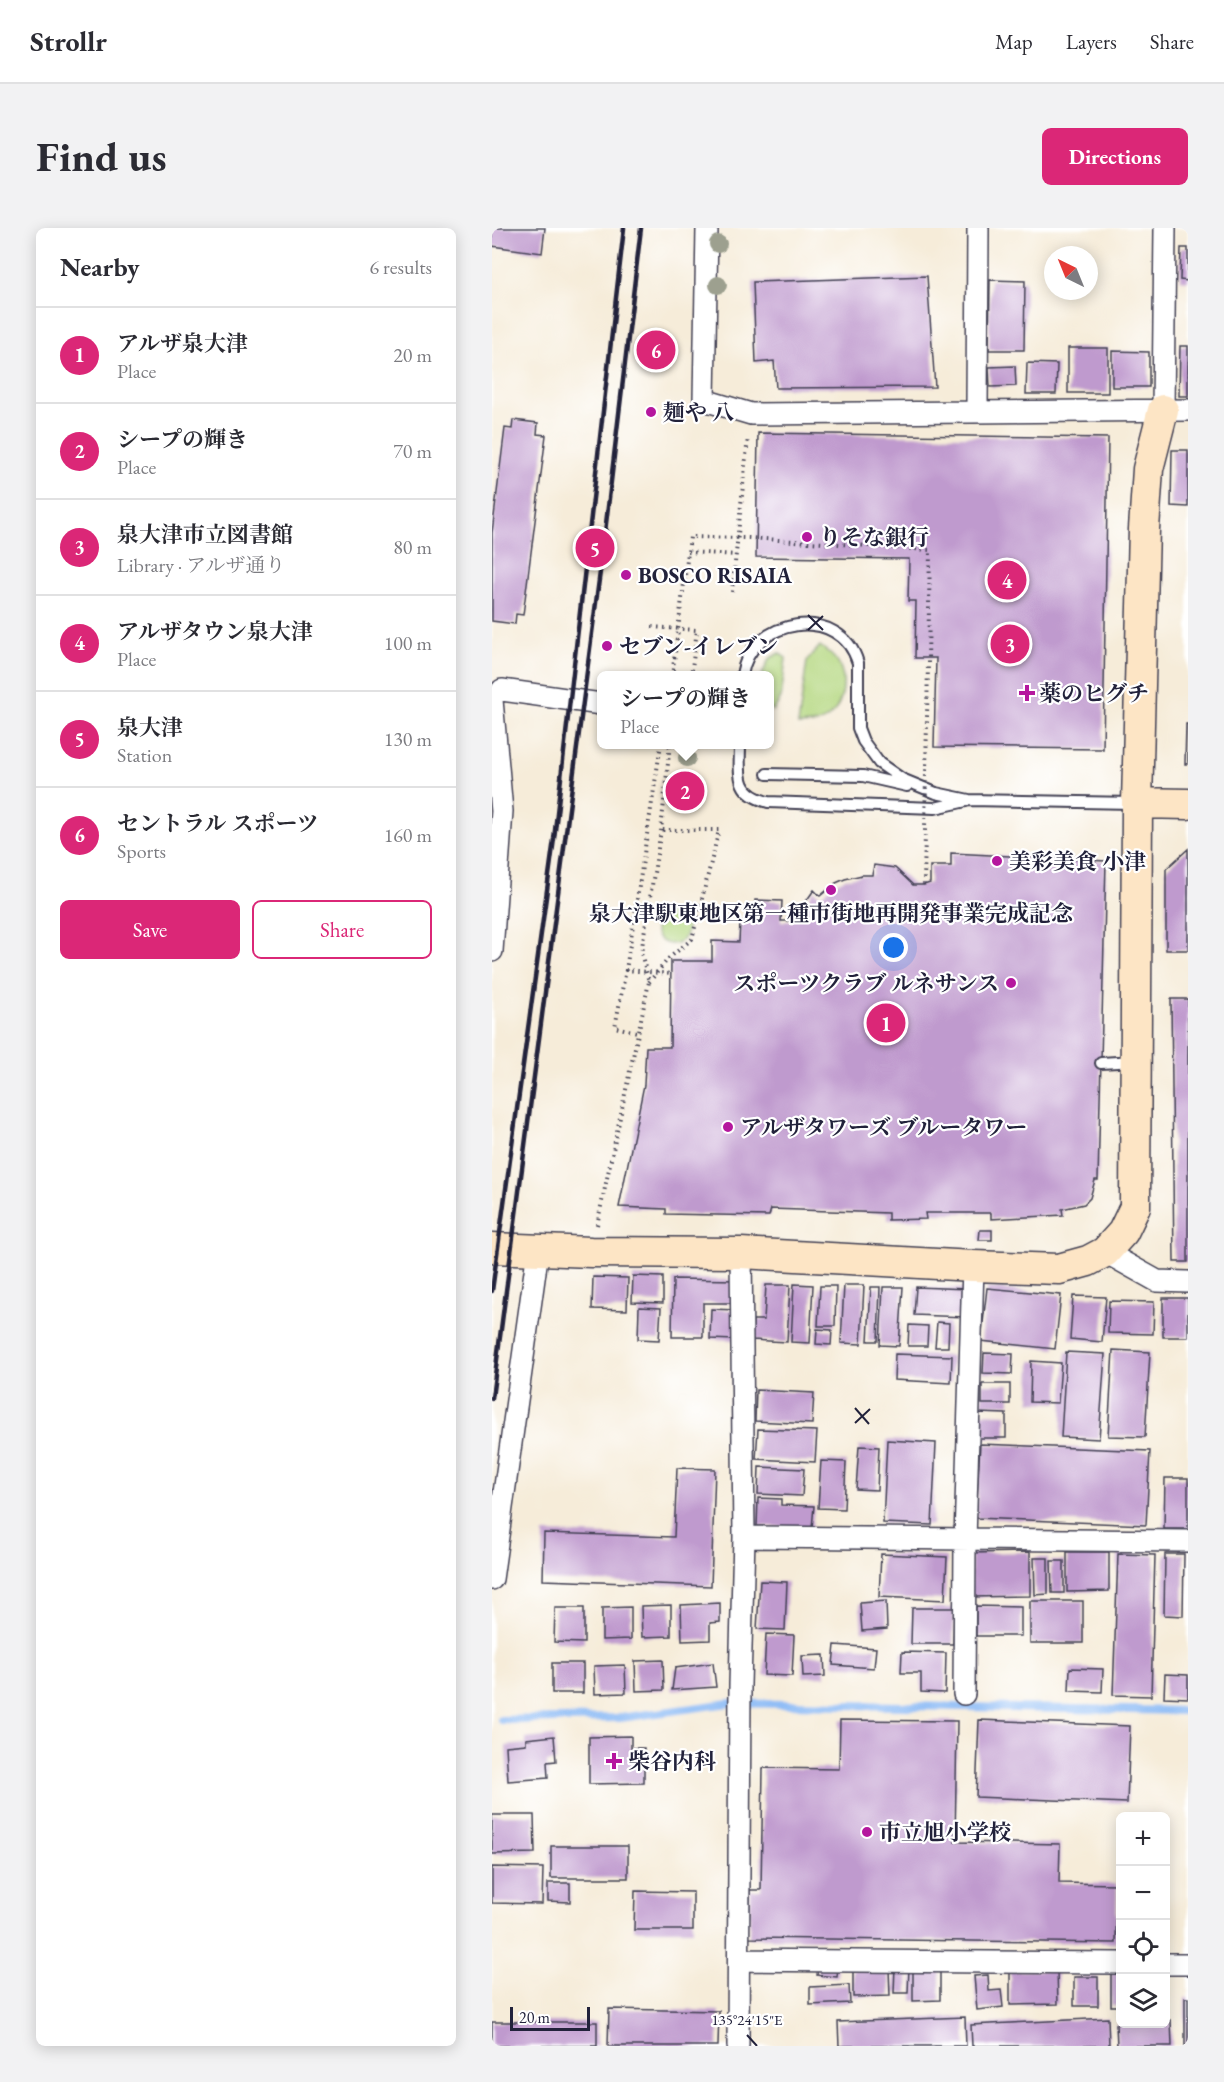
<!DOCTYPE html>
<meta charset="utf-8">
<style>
body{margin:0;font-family:"EB Garamond","Noto Serif JP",serif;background:#f2f2f3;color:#2b2b33}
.controls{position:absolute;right:18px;bottom:18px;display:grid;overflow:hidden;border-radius:9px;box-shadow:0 3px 15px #0003}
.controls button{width:54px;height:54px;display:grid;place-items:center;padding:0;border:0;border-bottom:2px solid #e1e1e2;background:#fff;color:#2b2b33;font:30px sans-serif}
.compass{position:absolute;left:552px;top:18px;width:54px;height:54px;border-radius:50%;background:#fff;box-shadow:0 3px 15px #0003;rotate:317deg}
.scale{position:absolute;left:18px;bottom:15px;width:80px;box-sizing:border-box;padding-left:6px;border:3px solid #22223b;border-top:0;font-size:16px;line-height:21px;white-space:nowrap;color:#22223b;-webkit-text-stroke:4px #fff;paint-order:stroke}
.you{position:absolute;left:402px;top:720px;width:21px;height:21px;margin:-15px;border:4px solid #fff;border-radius:50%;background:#1a73e8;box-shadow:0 0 0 9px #1a73e833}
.badge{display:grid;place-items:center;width:39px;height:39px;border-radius:50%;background:#db2777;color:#fff;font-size:20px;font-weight:700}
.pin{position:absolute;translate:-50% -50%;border:3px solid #fff;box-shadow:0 2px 6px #0006}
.popup{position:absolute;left:105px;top:443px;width:177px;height:78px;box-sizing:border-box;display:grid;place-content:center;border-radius:9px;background:#fff;filter:drop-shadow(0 2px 4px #0005);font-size:20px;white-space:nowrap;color:#7c7c81}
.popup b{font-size:22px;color:#2b2b33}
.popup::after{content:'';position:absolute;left:50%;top:100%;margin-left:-12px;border:12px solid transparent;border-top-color:#fff}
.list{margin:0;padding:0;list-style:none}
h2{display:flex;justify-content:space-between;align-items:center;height:78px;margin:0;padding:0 24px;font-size:26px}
h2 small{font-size:20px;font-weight:400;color:#7c7c81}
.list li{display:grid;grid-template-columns:39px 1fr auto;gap:18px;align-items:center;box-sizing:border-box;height:96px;padding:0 24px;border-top:2px solid #e1e1e2}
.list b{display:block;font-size:22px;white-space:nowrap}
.list p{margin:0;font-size:20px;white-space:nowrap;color:#7c7c81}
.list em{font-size:20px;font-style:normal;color:#7c7c81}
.actions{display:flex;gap:12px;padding:18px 24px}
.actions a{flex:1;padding:14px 0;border:2px solid #db2777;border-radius:9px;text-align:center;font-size:21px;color:#db2777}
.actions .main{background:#db2777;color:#fff}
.icon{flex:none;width:33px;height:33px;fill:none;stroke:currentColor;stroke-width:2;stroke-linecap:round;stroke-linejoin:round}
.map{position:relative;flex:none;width:696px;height:1818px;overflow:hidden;border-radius:9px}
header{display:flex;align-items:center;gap:36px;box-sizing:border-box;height:84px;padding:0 30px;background:#fff;border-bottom:2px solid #e1e1e2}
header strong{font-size:28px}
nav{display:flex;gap:33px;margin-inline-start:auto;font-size:21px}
.intro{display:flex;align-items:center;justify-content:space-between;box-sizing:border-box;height:144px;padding:0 36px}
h1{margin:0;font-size:42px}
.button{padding:15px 27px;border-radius:9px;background:#db2777;color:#fff;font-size:21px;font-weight:700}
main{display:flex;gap:36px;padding:0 36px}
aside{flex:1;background:#fff;border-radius:9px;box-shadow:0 3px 15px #0003}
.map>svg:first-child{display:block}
</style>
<header>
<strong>Strollr</strong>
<nav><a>Map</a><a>Layers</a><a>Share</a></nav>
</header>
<div class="intro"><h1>Find us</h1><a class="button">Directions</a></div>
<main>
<aside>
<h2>Nearby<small>6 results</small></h2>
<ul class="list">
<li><span class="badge">1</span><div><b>アルザ泉大津</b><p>Place</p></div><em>20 m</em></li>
<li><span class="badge">2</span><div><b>シープの輝き</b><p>Place</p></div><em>70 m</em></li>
<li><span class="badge">3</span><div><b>泉大津市立図書館</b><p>Library · アルザ通り</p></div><em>80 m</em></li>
<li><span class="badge">4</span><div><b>アルザタウン泉大津</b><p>Place</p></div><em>100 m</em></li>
<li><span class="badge">5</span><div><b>泉大津</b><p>Station</p></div><em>130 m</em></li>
<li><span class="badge">6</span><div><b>セントラル スポーツ</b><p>Sports</p></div><em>160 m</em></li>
</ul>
<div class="actions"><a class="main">Save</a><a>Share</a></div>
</aside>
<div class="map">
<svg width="696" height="1818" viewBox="0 0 696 1818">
<rect width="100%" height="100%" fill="#fff"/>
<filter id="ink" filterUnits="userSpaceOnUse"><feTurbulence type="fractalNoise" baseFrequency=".0167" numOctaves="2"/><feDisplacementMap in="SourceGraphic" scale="12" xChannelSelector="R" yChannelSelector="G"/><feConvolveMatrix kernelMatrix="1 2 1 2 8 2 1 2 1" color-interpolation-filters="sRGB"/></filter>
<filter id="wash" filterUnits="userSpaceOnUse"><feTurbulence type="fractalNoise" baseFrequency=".008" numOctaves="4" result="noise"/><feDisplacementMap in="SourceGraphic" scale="24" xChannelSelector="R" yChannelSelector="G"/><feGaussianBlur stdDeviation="1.35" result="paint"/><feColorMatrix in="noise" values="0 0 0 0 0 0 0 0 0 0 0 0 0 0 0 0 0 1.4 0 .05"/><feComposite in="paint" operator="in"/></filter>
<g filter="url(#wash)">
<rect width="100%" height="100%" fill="#f6ecd9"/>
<path fill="#b4d77f" stroke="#6b7c5d" stroke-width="1.5" d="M328 418C335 423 342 428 346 435 358 455 349 488 325 495 319 497 312 496 306 497L315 433Z
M287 425 294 430 289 470 281 483 277 478V448L270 447 277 431Z
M163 700a16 16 0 1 1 32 0a16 16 0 1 1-32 0Z"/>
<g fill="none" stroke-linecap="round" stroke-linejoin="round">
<path stroke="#89b9f5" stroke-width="8" d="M9 1492 128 1490 237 1475 696 1483"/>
</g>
<g id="blocks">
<path fill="#bf9ace" d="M0 0H53L50 25 0 18Z
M689 20H696V53L688 52Z
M435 48 443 159 284 160 282 133 264 135 261 54Z
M498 52 533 53 532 122H497Z
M688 118H696V168H687Z
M576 120H616V165H576Z
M620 123 657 124V159H620Z
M535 135 565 136 564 166H534Z
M523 138 524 158 498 159 497 139Z
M21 192 46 195 45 206 54 207 31 387 24 386 23 396 0 393V305L13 200 20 201Z
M266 205 616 210 611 521 442 519 444 430H423L424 373H416L417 331 264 329Z
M680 222H696V279L679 278Z
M694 496H696V536H693Z
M696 621V722H674V641Z
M459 625 614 633 606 952H603L598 970 592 976 570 981 571 987 499 991V985H433L434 991 396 992V985L279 981 277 988 174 986V981L127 979 152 857 154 819H178L179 733H220V713L247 714 248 694 263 695V672L290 673 289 693H300L322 662 328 668 344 655 353 651 370 647H380L382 637 403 640 421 657H432L438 655V638H459Z
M679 771H696V1034H682Z
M488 1002H500V1012H487Z
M141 1048 171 1049V1075L140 1074Z
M101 1049 136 1050 135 1082 100 1081Z
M181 1051 245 1052V1075H211V1109H180Z
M302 1056 321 1057 318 1115 299 1114Z
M274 1057H298L295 1114 260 1112 261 1092H272Z
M352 1057H372L369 1116 349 1115Z
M328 1058H344L343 1098H326Z
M379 1059H388L386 1113H376Z
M391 1059H411L407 1118 388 1117Z
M424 1059 476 1061 474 1089 422 1087Z
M495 1060 569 1067 563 1121 489 1113Z
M581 1068 614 1069 610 1114 578 1111Z
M671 1070H696V1109H671Z
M617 1073 662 1074 661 1106 616 1105Z
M147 1079 169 1080 167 1112 146 1111Z
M219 1081 244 1082 243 1112 218 1111Z
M445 1094 457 1095 456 1119H443Z
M417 1097 436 1098 435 1118H416Z
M325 1101 340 1102 339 1117 324 1116Z
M621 1122 658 1124 653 1209 616 1208Z
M574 1124 613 1126 607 1211 569 1209Z
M492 1125 521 1126 520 1146 491 1145Z
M403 1126 460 1128 459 1155 402 1152Z
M539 1133 569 1135 566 1175 538 1174Z
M490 1156H518V1176H490Z
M264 1162 322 1165 320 1196 263 1193Z
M486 1185 514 1186V1210H485Z
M266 1201 325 1203 323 1234 264 1231Z
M395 1212 444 1215 440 1297 391 1295Z
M488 1216 658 1223 654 1297 484 1290Z
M367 1218 387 1219 385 1262 364 1261Z
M329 1233 354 1234 352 1281 326 1280Z
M267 1239 312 1241 310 1268 266 1266Z
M185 1240 223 1241 219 1358 51 1352 52 1305 182 1309Z
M673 1250H696V1301H672Z
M266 1270 289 1271V1277L322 1278 320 1300 265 1298Z
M538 1324V1368L479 1369V1325Z
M575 1324H617V1363L575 1364Z
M389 1326 455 1329 453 1372 387 1369Z
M626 1326 663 1327 659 1468 621 1467Z
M673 1326H692L691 1388 672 1387Z
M542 1330H556V1366L543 1367Z
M559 1333H572V1365H560Z
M268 1353 295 1354 293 1402 265 1401Z
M394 1373 395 1401 370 1403 368 1375Z
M538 1373H591V1415H538Z
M228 1375V1394L218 1395V1412L190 1413 189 1377Z
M179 1377V1408L150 1409 149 1378Z
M484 1378 529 1379V1408H484Z
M139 1379V1411L110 1412V1380Z
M63 1380H92V1415L62 1414Z
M420 1380H462L461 1416H419Z
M274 1406 302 1407 300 1448 272 1447Z
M343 1417 384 1420 382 1440 341 1437Z
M410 1424 454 1425 453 1465 429 1464V1445H409Z
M332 1427 333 1448 311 1449 310 1428Z
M171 1432 172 1462 144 1463 143 1433Z
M60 1435H91V1465H60Z
M221 1435 224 1459 180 1462 183 1440Z
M133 1437 134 1465 103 1466 102 1438Z
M578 1440 611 1441 610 1464 577 1463Z
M673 1446 696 1447V1470L672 1469Z
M348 1492 465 1493 463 1614 568 1616 567 1655 625 1656 624 1715 257 1710 258 1662H269L271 1540 347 1541Z
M487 1492 638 1498 635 1575 484 1569Z
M62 1508 64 1533 55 1534 56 1550 16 1553 14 1518 34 1516V1511Z
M139 1508V1520H152V1555L97 1556V1509Z
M0 1587H42L43 1625 0 1626Z
M59 1618H136V1650H59Z
M0 1639 51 1640 50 1676 0 1675Z
M56 1655H78V1674L56 1673Z
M143 1663 201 1664V1702H142Z
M326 1738 346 1740 345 1749 325 1747Z
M403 1738 417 1739 416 1765H402Z
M421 1739H448V1772L421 1773Z
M361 1741H397L398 1768 361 1769Z
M565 1742 566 1776 518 1777V1743Z
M619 1745H628V1778H619Z
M496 1747 497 1763 509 1762 511 1779 485 1782 482 1748Z
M582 1749H606V1778H582Z
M357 1757 358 1775 318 1777V1759Z
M693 1770H696V1818H693Z
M117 1781 227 1783 226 1818H116Z
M473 1789 474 1818H347L346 1794Z
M616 1790 617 1818H480L479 1797Z
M674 1792H679L680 1818H625L624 1796H674Z
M0 1794H105V1818H0Z"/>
</g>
</g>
<g filter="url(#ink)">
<use href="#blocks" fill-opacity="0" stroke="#424053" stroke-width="1.5"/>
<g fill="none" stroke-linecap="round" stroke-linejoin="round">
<defs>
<path id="lane" d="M250 448C257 390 349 375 366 435V500L371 513 387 535 410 551 444 565 477 572 642 575
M248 516C248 545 242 565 276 574L443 580 474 573
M275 546 371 548 415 558
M609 835 642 833"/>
<path id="street" d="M215 0 212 172 259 186 696 182
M671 182 673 0
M485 183 486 0
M10 462 109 476
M0 472 10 583 0 723
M613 1024 665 1053 696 1054
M252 1309 696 1313
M0 1351 46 1022
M472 1466 473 1312 481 1038
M247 1732 628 1735
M674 1736H696
M246 1818 248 1457 252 1309 249 1025"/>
<path id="secondary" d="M645 575 696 576
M0 1020 99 1024 249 1025 481 1038 567 1041 596 1033 613 1024 631 1004 643 979 645 575 652 301 656 241 671 182"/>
</defs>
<use href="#lane" stroke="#424053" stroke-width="14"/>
<use href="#street" stroke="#424053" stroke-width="24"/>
<use href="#secondary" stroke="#424053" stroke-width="33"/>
<path stroke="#424053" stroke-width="4" stroke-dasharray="1.5 4.5" stroke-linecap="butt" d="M196 324 244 327
M240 364 256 209
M160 399 205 402 199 448
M134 742 123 799 145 804
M157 754 177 730 200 711 227 602H169
M105 997 157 754 149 725 169 602 178 516"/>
<use href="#lane" stroke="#fff" stroke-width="10"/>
<use href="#street" stroke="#fff" stroke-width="21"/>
<use href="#secondary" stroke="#fde5c5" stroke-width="30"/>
<path stroke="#22223b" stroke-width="4.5" d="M0 1063 62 611 132 0
M0 1170 111 321 149 0"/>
<path stroke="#424053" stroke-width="4" stroke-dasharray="1.5 4.5" stroke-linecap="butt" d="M180 448 198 309 257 310 438 322 432 657
M169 516 134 742 180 746"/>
</g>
<g fill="#9da08f">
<circle cx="226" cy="16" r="9"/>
<circle cx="226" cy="57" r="9"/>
<circle cx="195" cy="530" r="9"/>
<circle cx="200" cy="572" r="9"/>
</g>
</g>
<path fill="none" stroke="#22223b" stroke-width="2" d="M316 387 331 402M316 402 331 388M363 1180 377 1196M363 1195 378 1181M255 1807 265 1818"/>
<g fill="#b5179e" stroke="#fff" stroke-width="2">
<circle cx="159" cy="184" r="6"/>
<circle cx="315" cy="309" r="6"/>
<circle cx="134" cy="347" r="6"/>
<circle cx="115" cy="418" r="6"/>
<path d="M532 456h6v6h6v6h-6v6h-6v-6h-6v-6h6z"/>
<circle cx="505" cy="633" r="6"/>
<circle cx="339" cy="662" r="6"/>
<circle cx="519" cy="755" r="6"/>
<circle cx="236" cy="899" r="6"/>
<path d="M119 1524h6v6h6v6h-6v6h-6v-6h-6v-6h6z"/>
<circle cx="375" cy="1604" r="6"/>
</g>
<g text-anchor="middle" stroke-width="4.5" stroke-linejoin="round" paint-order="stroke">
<g font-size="22" font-weight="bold" fill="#22223b" stroke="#fff" text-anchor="start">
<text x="171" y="192">麺や 八</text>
<text x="327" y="317">りそな銀行</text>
<text x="146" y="355">BOSCO RISAIA</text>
<text x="127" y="426">セブン-イレブン</text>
<text x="547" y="473">薬のヒグチ</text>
<text x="517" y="641">美彩美食 小津</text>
<text x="339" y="693" text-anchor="middle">泉大津駅東地区第一種市街地再開発事業完成記念</text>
<text x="507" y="763" text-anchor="end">スポーツクラブ ルネサンス</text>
<text x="248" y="907">アルザタワーズ ブルータワー</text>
<text x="136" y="1541">柴谷内科</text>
<text x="387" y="1612">市立旭小学校</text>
</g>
</g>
<g font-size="15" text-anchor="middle" fill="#22223b" stroke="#fff" stroke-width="4.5" stroke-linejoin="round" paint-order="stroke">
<text x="255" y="1797">135°24'15"E</text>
</g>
</svg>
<div class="controls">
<button>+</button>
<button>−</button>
<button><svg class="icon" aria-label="locate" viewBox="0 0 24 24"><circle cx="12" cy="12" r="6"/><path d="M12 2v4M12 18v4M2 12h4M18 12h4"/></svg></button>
<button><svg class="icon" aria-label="layers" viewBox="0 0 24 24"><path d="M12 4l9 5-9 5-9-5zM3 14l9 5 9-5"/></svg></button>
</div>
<svg class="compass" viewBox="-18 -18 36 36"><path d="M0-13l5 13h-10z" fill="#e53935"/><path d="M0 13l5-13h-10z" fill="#7c7c81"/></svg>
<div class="scale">20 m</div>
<div class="you"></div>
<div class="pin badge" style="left:394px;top:795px">1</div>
<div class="pin badge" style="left:193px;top:563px">2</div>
<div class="popup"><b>シープの輝き</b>Place</div>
<div class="pin badge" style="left:518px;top:416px">3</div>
<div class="pin badge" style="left:515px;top:352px">4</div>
<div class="pin badge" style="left:103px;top:320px">5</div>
<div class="pin badge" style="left:164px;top:122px">6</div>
</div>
</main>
